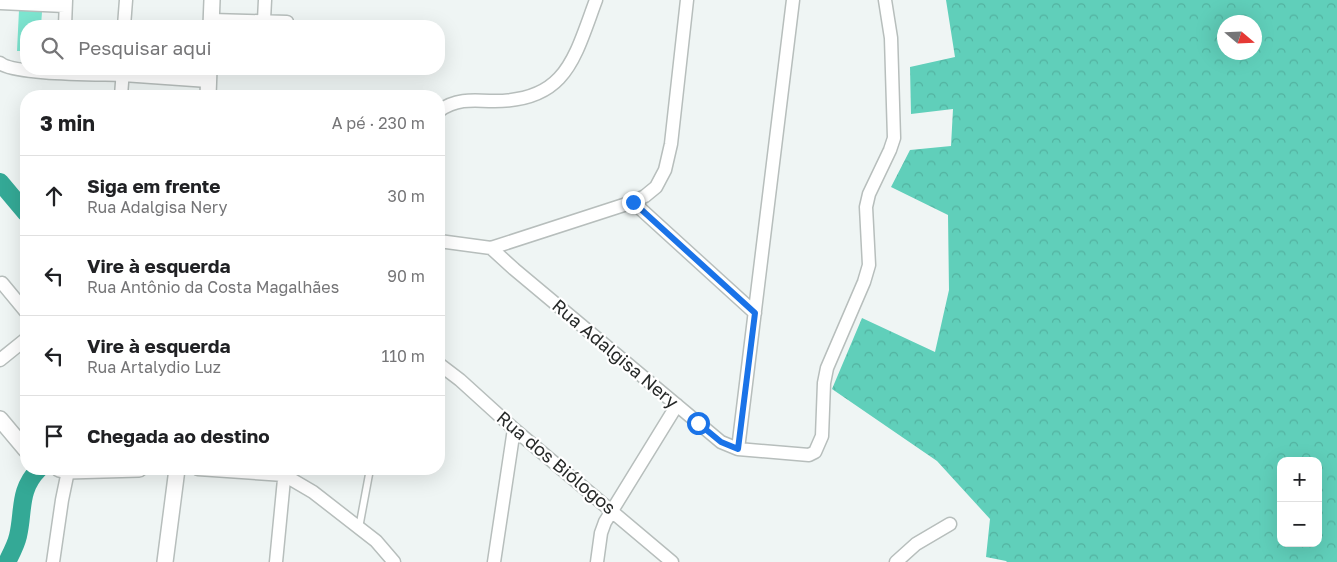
<!DOCTYPE html>
<html lang="pt">
<meta charset="utf-8">
<style>
body{margin:0;font-family:"Golos Text",sans-serif;background:#f6f6f6;color:#202124}
.controls{position:absolute;right:15px;bottom:15px;display:grid;overflow:hidden;border-radius:10px;box-shadow:0 5px 20px #0002}
.controls button{width:45px;height:45px;display:grid;place-items:center;padding:0;border:0;border-bottom:1px solid #e0e0e0;background:#fff;color:#202124;font:25px sans-serif}
.compass{position:absolute;left:1217px;top:15px;width:45px;height:45px;border-radius:50%;background:#fff;box-shadow:0 5px 20px #0002;rotate:109deg}
.stop{position:absolute;width:15px;height:15px;margin:-11px;border:4px solid #1a73e8;border-radius:50%;background:#fff}
.stop.end{background:#1a73e8;border-color:#fff;box-shadow:0 1px 5px #0008}
.list{margin:0;padding:0;list-style:none}
h2{display:flex;justify-content:space-between;align-items:center;height:65px;margin:0;padding:0 20px;font-size:21px}
h2 small{font-size:16px;font-weight:400;color:#757577}
.list li{display:grid;grid-template-columns:32px 1fr auto;gap:15px;align-items:center;box-sizing:border-box;height:80px;padding:0 20px;border-top:1px solid #e0e0e0}
.list b{display:block;font-size:19px;white-space:nowrap}
.list p{margin:0;font-size:16px;white-space:nowrap;color:#757577}
.list em{font-size:16px;font-style:normal;color:#757577}
.icon{flex:none;width:28px;height:28px;fill:none;stroke:currentColor;stroke-width:2;stroke-linecap:round;stroke-linejoin:round}
.map{position:relative;flex:none;width:1337px;height:562px;overflow:hidden}
.search{position:absolute;background:#fff;box-shadow:0 5px 20px #0002;left:20px;top:20px;width:425px;height:55px;display:flex;align-items:center;gap:12px;box-sizing:border-box;padding:0 18px;border-radius:20px;color:#757577;font-size:19px}
.panel{position:absolute;background:#fff;box-shadow:0 5px 20px #0002;left:20px;top:90px;width:425px;height:385px;border-radius:20px}
.map>svg:first-child{display:block}
</style>
<div class="map">
<svg width="1337" height="562" viewBox="0 0 1337 562">
<defs>
<pattern id="forest-crowns" width="20" height="18" patternUnits="userSpaceOnUse" patternTransform="scale(1.25)"><rect width="20" height="18" fill="#60cfba"/><path d="M2 6a3 3 0 1 1 6 0M12 15a3 3 0 1 1 6 0" fill="none" stroke="#53b2a0"/></pattern>
</defs>
<rect width="100%" height="100%" fill="#eff5f4"/>
<path fill="#7de5d0" d="M19 10 42 12 41 26H26V51H17Z"/>
<path fill="url(#forest-crowns)" fill-rule="evenodd" d="M946 0H1337V562H1007L1006 561 986 557 990 519 937 461 832 389 862 318 935 352 949 290 948 215 891 187 910 150 951 146 953 109 911 114 910 67 955 57ZM1224 22H1254V52H1224ZM1281 461H1318V543H1281Z"/>
<g fill="none" stroke-linecap="round" stroke-linejoin="round">
<path stroke="#34a996" stroke-width="18" d="M0 182 26 213
M7 562C11 554 16 545 18 536 24 511 18 490 39 469"/>
<defs>
<path id="service" d="M359 528 370 469"/>
<path id="minor" d="M0 3 65 6
M212 20 287 22
M264 20 265 0
M65 26 66 0
M124 26 126 0
M0 63C13 75 101 74 123 75 151 77 180 79 208 81
M121 96 123 69
M439 111C455 99 471 100 490 101 566 103 574 59 596 0
M633 202 755 313
M439 241 491 248 633 202 645 196 656 187 665 170 671 144 687 0
M491 248 514 269 721 442 738 449 809 455 815 452 822 436 824 383 827 368 864 282 869 265 866 207 869 194 890 150 894 138 891 38 885 0
M2 283 26 312
M0 360 26 339
M439 364 460 380 514 429 672 562
M738 449 793 0
M198 469 284 475 313 492 376 541 394 562
M53 562 62 500 68 471
M276 562 285 469
M494 562 514 429
M597 562 601 533 605 522 677 405
M896 562 916 544 950 524"/>
<path id="tertiary" d="M211 26 212 0
M208 96 209 69
M0 419 26 450
M59 469 68 471 139 469
M165 562 177 469"/>
</defs>
<use href="#service" stroke="#b7bebc" stroke-width="9"/>
<use href="#minor" stroke="#b7bebc" stroke-width="15"/>
<use href="#tertiary" stroke="#b7bebc" stroke-width="18"/>
<use href="#service" stroke="#fff" stroke-width="6"/>
<use href="#minor" stroke="#fff" stroke-width="12"/>
<use href="#tertiary" stroke="#fff" stroke-width="15"/>
</g>
<g fill="none" stroke-linecap="round" stroke-linejoin="round">
<path stroke="#1a73e8" stroke-width="6" d="M633 202 755 313 738 449 721 442 698 423"/>
</g>
<g text-anchor="middle" stroke-width="4.5" stroke-linejoin="round" paint-order="stroke">
<g font-size="18" fill="#262928" stroke="#fff">
<text transform="translate(615 354) rotate(40)" y="6">Rua Adalgisa Nery</text>
<text transform="translate(556 463) rotate(40)" y="6">Rua dos Biólogos</text>
</g>
</g>
</svg>
<div class="controls">
<button>+</button>
<button>−</button>
</div>
<svg class="compass" viewBox="-18 -18 36 36"><path d="M0-13l5 13h-10z" fill="#e53935"/><path d="M0 13l5-13h-10z" fill="#757577"/></svg>
<div class="stop" style="left:698px;top:423px"></div>
<div class="stop end" style="left:633px;top:202px"></div>
<div class="search"><svg class="icon" aria-label="search" viewBox="0 0 24 24"><circle cx="10" cy="10" r="6"/><path d="M15 15l6 6"/></svg>Pesquisar aqui</div>
<section class="panel">
<h2>3 min<small>A pé · 230 m</small></h2>
<ul class="list">
<li><svg class="icon" aria-label="ahead" viewBox="0 0 24 24"><path d="M12 20V5M6 11l6-6 6 6"/></svg><div><b>Siga em frente</b><p>Rua Adalgisa Nery</p></div><em>30 m</em></li>
<li><svg class="icon" aria-label="left" viewBox="0 0 24 24"><path d="M17 20v-9H6M10 6l-5 5 5 5"/></svg><div><b>Vire à esquerda</b><p>Rua Antônio da Costa Magalhães</p></div><em>90 m</em></li>
<li><svg class="icon" aria-label="left" viewBox="0 0 24 24"><path d="M17 20v-9H6M10 6l-5 5 5 5"/></svg><div><b>Vire à esquerda</b><p>Rua Artalydio Luz</p></div><em>110 m</em></li>
<li><svg class="icon" aria-label="arrive" viewBox="0 0 24 24"><path d="M6 21V4h12l-3 4 3 4H6"/></svg><div><b>Chegada ao destino</b></div></li>
</ul>
</section>
</div>
